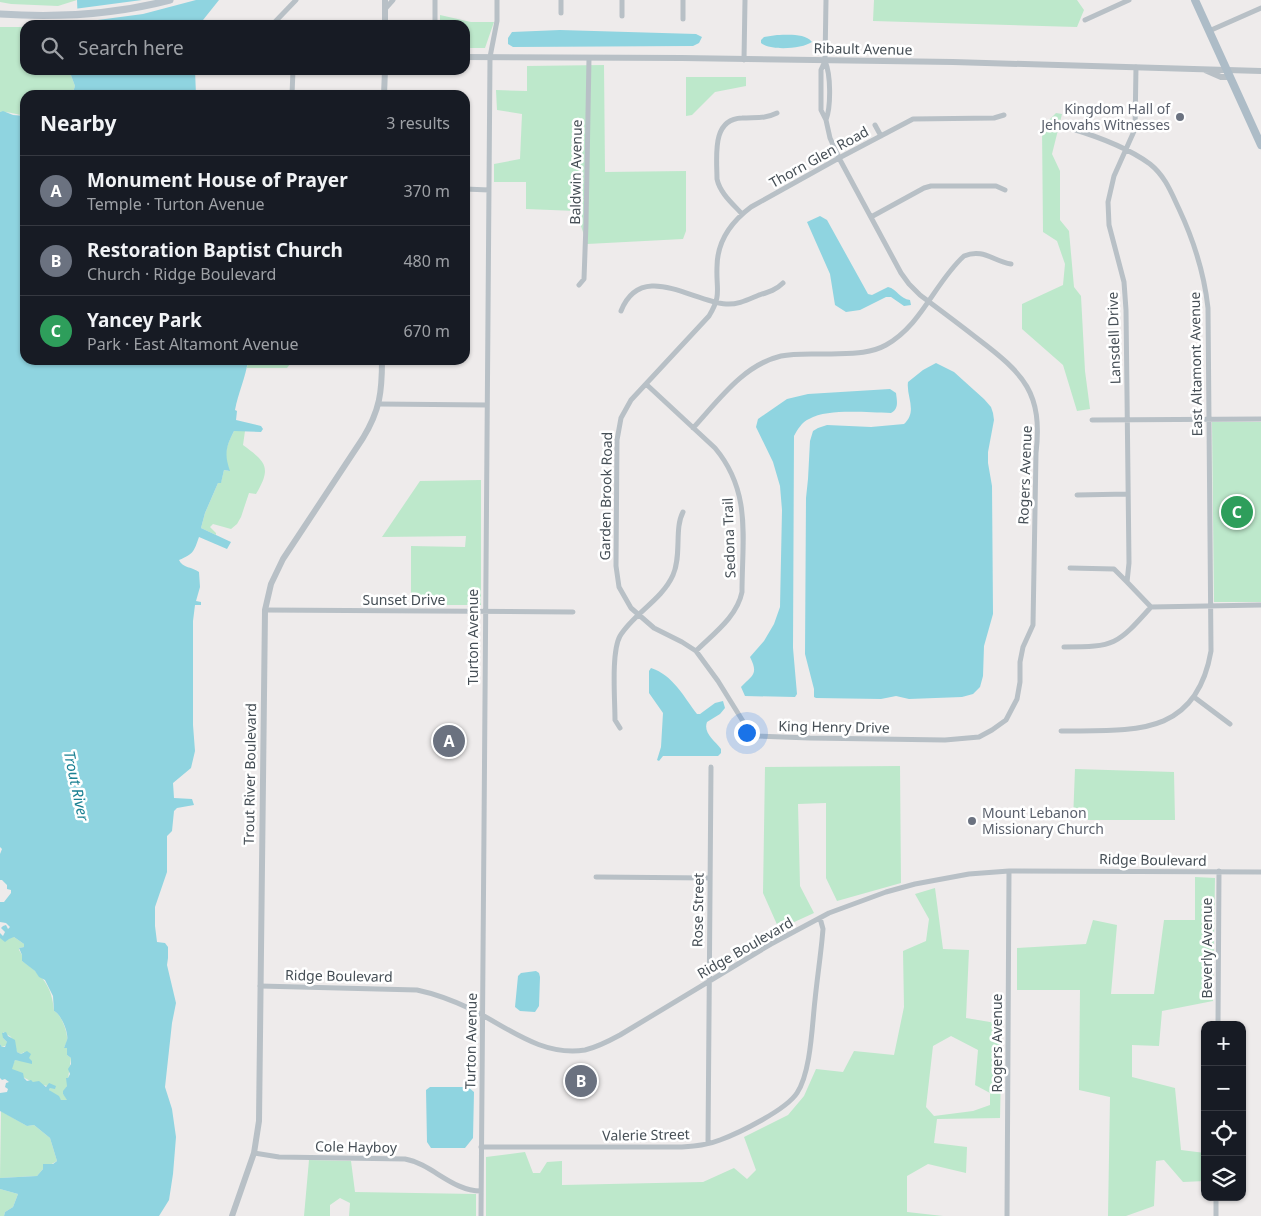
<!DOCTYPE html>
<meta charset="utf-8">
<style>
body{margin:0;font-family:"Noto Sans",sans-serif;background:#242831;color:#f1f3f6}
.controls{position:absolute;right:15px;bottom:15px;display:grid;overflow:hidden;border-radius:10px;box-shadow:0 1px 4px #0004}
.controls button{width:45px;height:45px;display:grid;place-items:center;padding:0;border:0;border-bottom:1px solid #363941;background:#171b24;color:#f1f3f6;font:25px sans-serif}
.you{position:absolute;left:746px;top:732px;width:18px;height:18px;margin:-12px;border:4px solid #fff;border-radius:50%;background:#1a73e8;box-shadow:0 0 0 8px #1a73e833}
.badge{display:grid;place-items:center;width:32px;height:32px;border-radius:50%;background:#8c9099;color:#fff;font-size:16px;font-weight:700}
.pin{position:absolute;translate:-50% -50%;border:2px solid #fff;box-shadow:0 1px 5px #0006}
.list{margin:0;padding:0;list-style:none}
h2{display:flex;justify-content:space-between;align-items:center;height:65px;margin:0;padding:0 20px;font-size:21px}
h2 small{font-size:16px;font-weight:400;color:#9ea1a6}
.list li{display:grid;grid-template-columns:32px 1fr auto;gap:15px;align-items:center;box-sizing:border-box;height:70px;padding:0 20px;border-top:1px solid #363941}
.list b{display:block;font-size:19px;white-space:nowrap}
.list p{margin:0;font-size:16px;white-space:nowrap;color:#9ea1a6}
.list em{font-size:16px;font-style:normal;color:#9ea1a6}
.icon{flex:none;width:28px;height:28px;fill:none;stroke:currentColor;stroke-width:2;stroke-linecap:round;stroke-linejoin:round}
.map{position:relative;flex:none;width:1261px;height:1216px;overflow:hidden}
.search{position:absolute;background:#171b24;box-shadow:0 1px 4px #0004;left:20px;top:20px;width:450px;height:55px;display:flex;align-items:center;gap:12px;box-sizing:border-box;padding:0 18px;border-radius:15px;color:#9ea1a6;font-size:19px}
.panel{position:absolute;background:#171b24;box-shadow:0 1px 4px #0004;left:20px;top:90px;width:450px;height:275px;border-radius:15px}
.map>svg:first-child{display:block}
</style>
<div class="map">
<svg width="1261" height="1216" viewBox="0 0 1261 1216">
<rect width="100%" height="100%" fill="#eeebeb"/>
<path fill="#bde8cb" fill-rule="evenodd" d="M0 0H77L58 6 11 4 0 2Z
M874 0H1077L1084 10 1077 27 873 21Z
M440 15 471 22H494L485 48H465V25H440Z
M0 27H25V70H69L75 86 72 95H25V116C21 115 3 111 0 112Z
M604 65 605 172 686 171V231L683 239 587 244 576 211 526 209V182H494V164L520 159 522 114 497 110 496 90 527 91V66Z
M686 77H746V86L715 92 692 115 686 116Z
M1056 113 1062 114 1052 154 1060 171V220L1069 231 1074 287 1081 296 1085 371 1090 409 1077 411 1063 365 1022 329V304L1063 285 1065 264 1057 241 1043 232 1042 127Z
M248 360H293L287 368H247Z
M1212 422H1261V602H1214Z
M234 431H245L243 445C266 462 272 467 256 494L249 493 241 517 237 524 231 529 213 524 210 527 216 533V535L201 528 205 513 218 483 221 482 224 470 229 471C223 454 226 447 234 431Z
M481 480V605H411V546L465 547 466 536 382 537 420 481Z
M900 766 901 883 837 901 826 878V803L798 804 800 886 814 913 779 929 763 893 765 767Z
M1075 769 1174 772 1175 820H1073Z
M1195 877 1215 878 1213 1001 1162 1011 1159 1046 1132 1045V1077L1175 1088 1181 1150 1205 1153V1181L1183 1182 1164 1160 1156 1161 1154 1206 1126 1216H1108L1110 1097 1079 1090 1080 990H1017V948L1086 944 1093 920 1117 925 1111 994H1154L1164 920H1195Z
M935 888 943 949 969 950 966 1018 1002 1024 1000 1118 937 1119 934 1143 967 1147 966 1173 928 1164 907 1176V1212L943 1216H486V1157L525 1152 533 1173H540L547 1162 562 1161V1185L703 1182 734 1168 747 1179 756 1170 744 1137 788 1115 804 1096 816 1069 843 1072 854 1051 894 1055 904 1007 903 951 926 941 929 919 915 894ZM951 1036 978 1050 975 1085 990 1093V1105L973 1111 934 1116 926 1107 933 1046Z
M14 937 24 944V947L19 948V950L22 955V961C42 975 52 985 54 1011 61 1014 68 1032 67 1040 67 1042 65 1045 64 1048L67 1047V1055L71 1058 67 1086 63 1094 68 1100 66 1101 61 1100 49 1090 50 1088 55 1086C38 1087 25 1079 11 1069L15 1060 29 1062 24 1052 21 1054 17 1052 11 1037 3 1032V1038L7 1042V1045L2 1047 0 1044V938Z
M1 1111 27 1126 34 1125 50 1138 57 1161 43 1169 37 1176 0 1178Z
M309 1160 351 1161 355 1192 476 1194V1216H349L350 1203 340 1198 330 1205V1216H304Z
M0 1189 18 1194 13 1207 5 1212 4 1216H0Z"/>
<path fill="#8fd4e0" d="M77 0H219L199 25H78Z
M560 30 696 34 702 37 699 43 693 46 513 47 508 44V38L512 32Z
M777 35C788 35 805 33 812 42 802 49 770 51 761 43V40L764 37Z
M69 70H195L196 95H72L75 86Z
M3 111 13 115 25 116V360H248C246 377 238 393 235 410L237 411 236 420 261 426 263 429 261 432 234 431C226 447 224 454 230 471L224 470 221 483H218L205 513 201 528 231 542 227 549 199 537C194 551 194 554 179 560 182 568 193 567 199 572L200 587 196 601 201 602V605H195L193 621V725L195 751 191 768 173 783 174 798 192 799 194 805 177 808 174 811 172 831 167 836V872L155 907V926L157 942 165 943 168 947V958L167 965 176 1003 172 1023 165 1087 172 1109 176 1137 173 1174 169 1200 159 1216H4L5 1212 13 1207 18 1194 0 1189V1178L37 1176 43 1169V1164H53L57 1161 50 1138 34 1125 27 1126 0 1111V1093L7 1092 8 1089 5 1087 6 1083 9 1082 5 1079 2 1080 0 1078V1044L2 1047H5L7 1042 3 1038 2 1033 6 1032 8 1036 15 1040 17 1052 21 1054 27 1051 31 1054 29 1058 32 1061V1064L15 1060 12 1069 23 1073 24 1078 27 1081 31 1080 33 1082 39 1081 46 1087 49 1083 56 1086 55 1089 50 1088 49 1090 59 1096 61 1100H67L63 1094V1091L67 1086 66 1078H68L70 1074 68 1069 71 1064V1058L67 1055V1048H64C65 1045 66 1043 67 1040 69 1033 61 1014 54 1011L53 996 45 980 39 977 35 971 22 961V955L19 948 24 947V944L14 937 9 939 5 942 0 938V933L3 936 5 932 1 928 3 926 6 925 8 929 10 927 6 923 0 922V902H4L11 893V890L7 889V885L2 880H0V854L2 849 0 847V112Z
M820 216 827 220 868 294 872 295 888 287C897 289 900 299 910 300L911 305 904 306 891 297H886L860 310 846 312 835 305 830 274 807 222Z
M936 363 954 372 984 399 991 407 993 413 994 420 988 452V463L992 486 993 614 984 646 983 676 980 687 973 694 962 697 909 699 896 696 881 699 816 698 814 697V689L805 654 806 498 808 479 810 441 813 431 818 428 827 425 871 427 904 424C918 411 906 397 908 382L923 370Z
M890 389 896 393C897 401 899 409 891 413 867 413 829 408 809 419 802 422 797 430 794 436L793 648 797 694 795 697 745 696 741 687C752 675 759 675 750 657L764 641 774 624 780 607 782 510 780 486 773 462 756 427 758 419 787 399 808 394Z
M651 668C673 675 684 697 697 714H700L715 703 723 701 725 708 720 714 707 722C703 733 714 740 721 749V753L718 756H663L659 761 657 760 661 747 663 713 649 693V671Z
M536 971 539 973 540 977 539 1006 535 1012 520 1011 515 1007 518 976 521 973Z
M430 1087H468L474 1092 473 1138 465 1148H431L427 1142 426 1090Z"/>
<path fill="#eeebeb" d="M142 0H196L143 14 75 23 74 9Z"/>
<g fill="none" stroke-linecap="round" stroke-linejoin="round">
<path stroke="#b8c0c6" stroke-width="5" d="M561 0V13
M385 9 393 0
M622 16V0
M683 19V0
M1085 20 1129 0
M435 24V0
M272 25 296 0
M1209 31 1261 8
M744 60 745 0
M825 61 821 70V110L826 120 830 138 839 158 901 273 909 284 920 295C940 310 959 324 978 339 1024 374 1043 393 1036 453L1033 625 1023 647 1020 662V682L1017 699 1006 720 992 730 979 737 945 740 810 738 757 736 749 731 718 681 696 651 682 642 654 628 631 608 619 587 616 566 617 440 621 418 631 400 709 316C722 295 716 290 717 267 717 242 731 222 751 207L839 158 913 119 994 118 1004 115
M1136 67 1135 129 1114 176 1108 202 1109 225 1124 282 1126 310 1129 563 1127 582 1151 607
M292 95 293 70
M826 120C831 106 831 75 825 61L826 0
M875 125 881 136
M465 189 489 190
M742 214C732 203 720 193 717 179 717 157 711 119 742 118 755 117 765 119 777 113
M871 217 924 188 931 186H996L1005 190
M579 285 584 279 586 224 589 58
M621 311C641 261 691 301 726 304 738 305 749 299 759 295 769 292 776 290 783 283
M646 384 715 448C752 492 742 539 742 592 737 617 713 634 696 651
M379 404 487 405
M1092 420 1261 419
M693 428C718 401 743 365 781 356 795 353 811 354 826 354 847 353 868 355 886 345 922 325 935 282 964 256 983 248 993 261 1011 264
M1077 495 1128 494
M1070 568 1114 569 1127 582
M1151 607 1261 605
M265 610 573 612
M1064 647C1115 647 1117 645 1151 607
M1194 697 1230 724
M620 728 615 720C615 700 611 652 620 636 633 614 662 600 673 575 682 555 674 529 683 512
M1061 731C1130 730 1196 739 1211 651L1208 308C1204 272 1194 241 1179 209 1171 192 1165 176 1150 164 1127 147 1096 136 1069 128
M596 877 710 878
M260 986 417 990C436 994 454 1001 471 1009 507 1027 542 1057 585 1050 598 1047 609 1041 620 1035L771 944 829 913 886 892 915 884 969 874 1009 871 1261 872
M1218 1025 1219 871
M708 1143 711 767
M481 1147H682C695 1146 708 1145 720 1140 739 1133 786 1110 797 1093 811 1072 812 1025 815 1000 817 980 820 960 822 940L823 929 820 918
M254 1153 279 1157 405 1159C432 1164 452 1191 481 1191
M481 1216 490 57 497 21V0
M1007 1216 1009 871
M1216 1216V1197"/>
<path stroke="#b8c0c6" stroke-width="6" d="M385 25V0
M465 57 682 58 953 62 1261 71
M1205 70 1221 77H1229
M384 95 385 70
M232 1216 254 1153 259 1121 265 610 271 584 283 559 363 438C380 410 382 392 382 360"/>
<path stroke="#b9c3cb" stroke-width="7" d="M0 14C59 18 113 15 170 0"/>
<path stroke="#adbcc7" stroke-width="8" d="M1195 0 1261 145"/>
</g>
<g fill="#6b7280" stroke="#fff" stroke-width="2">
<circle cx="1180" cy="117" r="5"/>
<circle cx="972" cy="821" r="5"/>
</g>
<g text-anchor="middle" stroke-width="5" stroke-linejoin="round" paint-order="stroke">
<g font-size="14" fill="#464f56" stroke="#fff">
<text transform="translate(863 49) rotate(1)" y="5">Ribault Avenue</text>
<text transform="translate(819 157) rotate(-29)" y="5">Thorn Glen Road</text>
<text transform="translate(576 172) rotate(-89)" y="5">Baldwin Avenue</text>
<text transform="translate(1114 338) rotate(-92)" y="5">Lansdell Drive</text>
<text transform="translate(1196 364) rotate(-91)" y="5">East Altamont Avenue</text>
<text transform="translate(1025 475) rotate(-88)" y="5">Rogers Avenue</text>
<text transform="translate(606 496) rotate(-89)" y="5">Garden Brook Road</text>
<text transform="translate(729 538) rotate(-92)" y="5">Sedona Trail</text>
<text x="404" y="605">Sunset Drive</text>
<text transform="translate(473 637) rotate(-90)" y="5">Turton Avenue</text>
<text transform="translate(834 727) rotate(1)" y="5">King Henry Drive</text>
<text transform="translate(250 774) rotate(-89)" y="5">Trout River Boulevard</text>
<text transform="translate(1153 860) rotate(1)" y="5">Ridge Boulevard</text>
<text transform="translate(698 910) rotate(-89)" y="5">Rose Street</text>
<text transform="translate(745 948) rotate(-30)" y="5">Ridge Boulevard</text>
<text transform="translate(1207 948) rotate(-90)" y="5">Beverly Avenue</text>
<text transform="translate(339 976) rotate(1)" y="5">Ridge Boulevard</text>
<text transform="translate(471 1041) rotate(-89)" y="5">Turton Avenue</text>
<text transform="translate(997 1043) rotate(-90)" y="5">Rogers Avenue</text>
<text transform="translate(646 1135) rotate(-1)" y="5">Valerie Street</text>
<text transform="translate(356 1147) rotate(1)" y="5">Cole Hayboy</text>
</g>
<g font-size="14" fill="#5b616d" stroke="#fff" text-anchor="end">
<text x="1170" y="114">Kingdom Hall of<tspan x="1170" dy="16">Jehovahs Witnesses</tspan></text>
<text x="982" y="818" text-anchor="start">Mount Lebanon<tspan x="982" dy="16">Missionary Church</tspan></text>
</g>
<g font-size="15" font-style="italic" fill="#1c8193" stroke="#fff">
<text transform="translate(76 786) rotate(78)" y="5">Trout River</text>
</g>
</g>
</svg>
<div class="controls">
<button>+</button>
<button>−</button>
<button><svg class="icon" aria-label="locate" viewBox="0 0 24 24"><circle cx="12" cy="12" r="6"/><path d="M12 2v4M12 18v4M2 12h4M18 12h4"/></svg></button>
<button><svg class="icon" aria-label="layers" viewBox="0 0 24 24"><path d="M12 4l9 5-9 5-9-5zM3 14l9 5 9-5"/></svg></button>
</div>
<div class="you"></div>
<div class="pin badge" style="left:449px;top:741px;background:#6b7280">A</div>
<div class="pin badge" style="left:581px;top:1081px;background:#6b7280">B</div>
<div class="pin badge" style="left:1237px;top:512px;background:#2e9e5b">C</div>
<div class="search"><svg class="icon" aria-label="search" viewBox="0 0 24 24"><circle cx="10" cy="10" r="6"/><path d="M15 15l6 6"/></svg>Search here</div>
<section class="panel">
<h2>Nearby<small>3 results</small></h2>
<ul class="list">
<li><span class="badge" style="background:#6b7280">A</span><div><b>Monument House of Prayer</b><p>Temple · Turton Avenue</p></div><em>370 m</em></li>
<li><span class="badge" style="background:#6b7280">B</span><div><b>Restoration Baptist Church</b><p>Church · Ridge Boulevard</p></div><em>480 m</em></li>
<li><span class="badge" style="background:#2e9e5b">C</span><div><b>Yancey Park</b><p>Park · East Altamont Avenue</p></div><em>670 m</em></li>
</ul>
</section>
</div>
